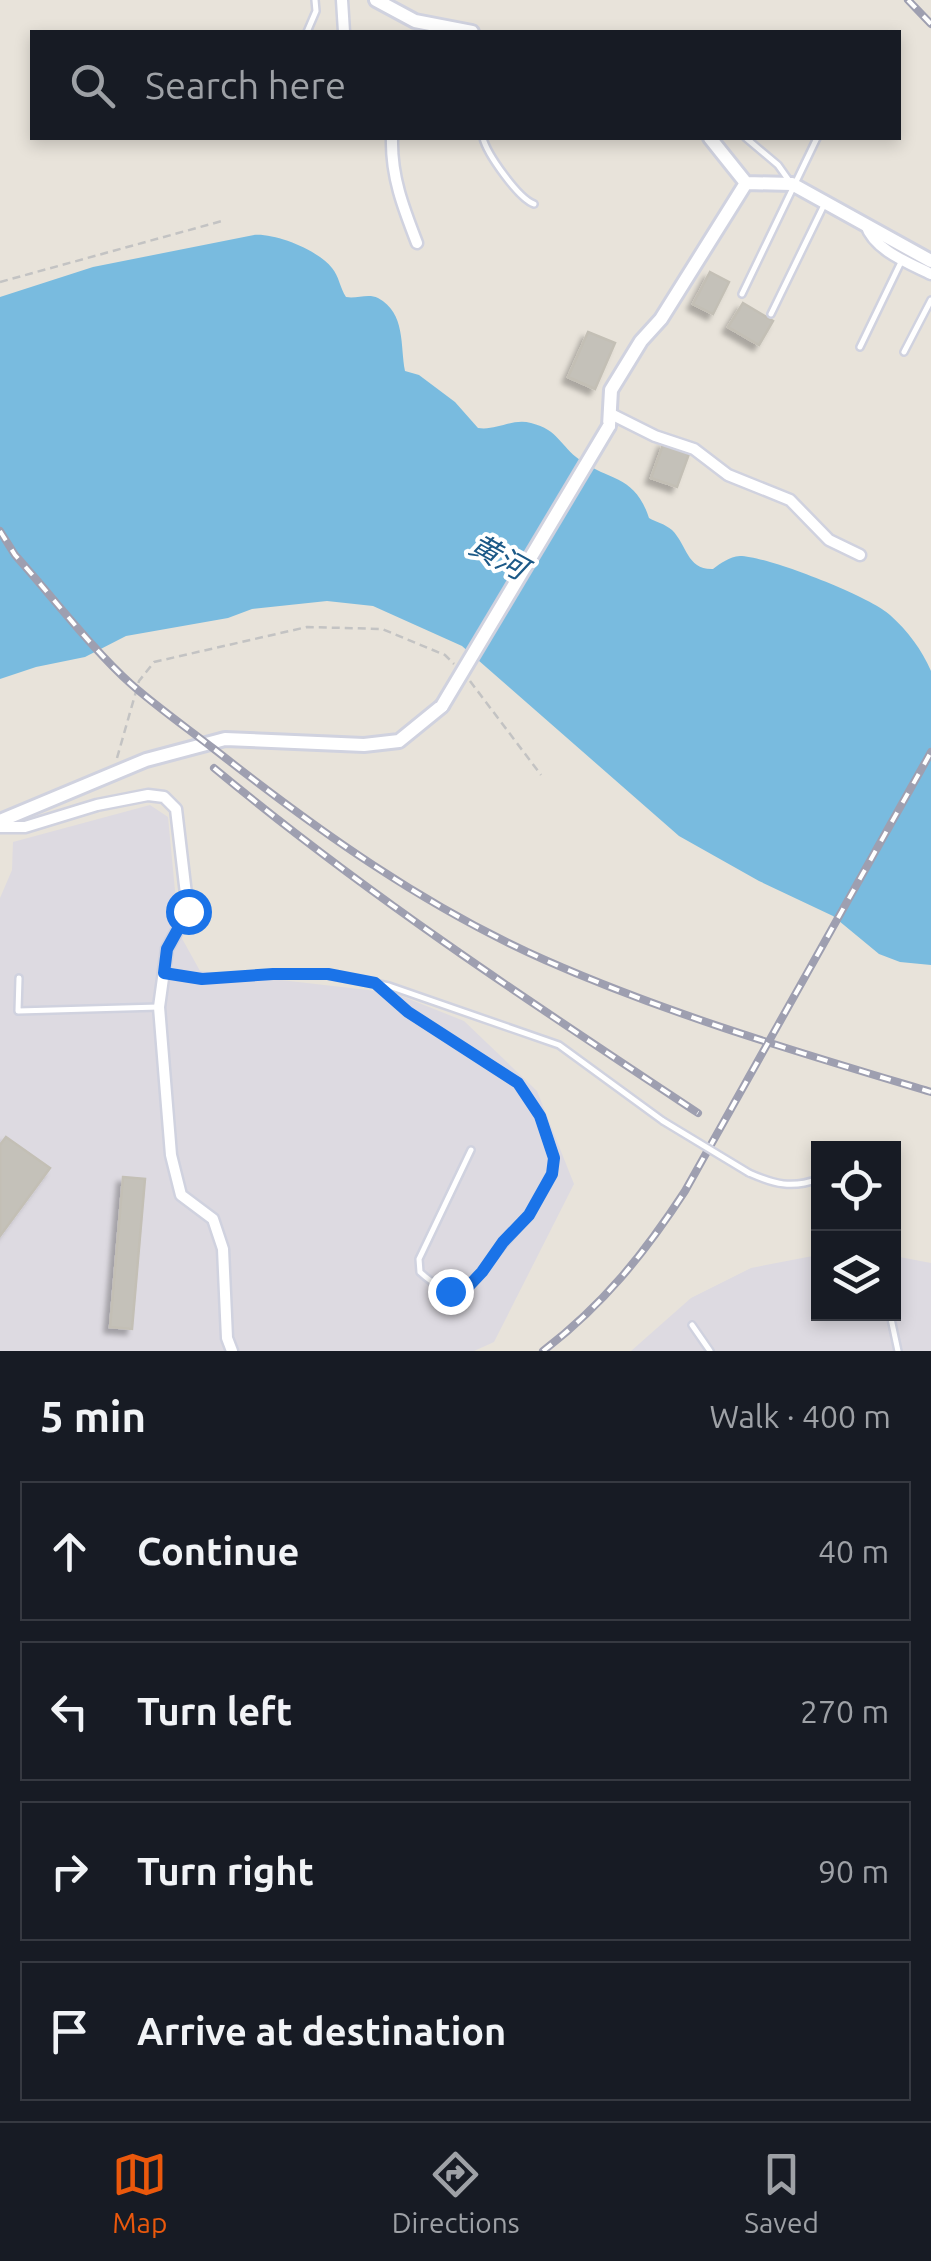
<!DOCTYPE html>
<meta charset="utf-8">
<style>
body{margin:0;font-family:Ubuntu,"Noto Sans SC",sans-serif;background:#20242c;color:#f1f3f6}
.controls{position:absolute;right:30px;bottom:30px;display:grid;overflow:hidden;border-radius:0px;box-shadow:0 5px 15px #0003}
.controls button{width:90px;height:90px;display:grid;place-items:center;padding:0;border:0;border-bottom:2px solid #363941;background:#171b24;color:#f1f3f6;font:50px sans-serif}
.stop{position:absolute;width:30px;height:30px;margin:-22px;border:8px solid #1a73e8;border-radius:50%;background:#fff}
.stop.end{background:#1a73e8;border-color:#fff;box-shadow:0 2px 10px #0008}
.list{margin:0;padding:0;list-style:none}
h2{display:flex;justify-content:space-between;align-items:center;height:130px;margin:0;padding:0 40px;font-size:42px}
h2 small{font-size:32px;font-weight:400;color:#9ea1a6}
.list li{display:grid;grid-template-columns:65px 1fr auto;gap:30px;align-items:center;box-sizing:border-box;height:140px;margin:0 20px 20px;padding:0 20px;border:2px solid #363941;border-radius:0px}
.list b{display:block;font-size:38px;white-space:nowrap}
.list em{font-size:32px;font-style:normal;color:#9ea1a6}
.icon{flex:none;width:55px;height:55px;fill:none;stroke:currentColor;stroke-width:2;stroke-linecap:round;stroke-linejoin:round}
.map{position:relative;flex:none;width:931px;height:1351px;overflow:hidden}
.search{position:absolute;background:#171b24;box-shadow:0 5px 15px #0003;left:30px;right:30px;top:30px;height:110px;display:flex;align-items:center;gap:25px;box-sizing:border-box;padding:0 35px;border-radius:0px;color:#9ea1a6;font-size:38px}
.sheet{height:770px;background:#171b24}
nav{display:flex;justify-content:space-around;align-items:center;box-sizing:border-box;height:140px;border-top:2px solid #363941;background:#171b24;font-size:28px;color:#9ea1a6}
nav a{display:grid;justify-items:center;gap:5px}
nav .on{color:#ea580c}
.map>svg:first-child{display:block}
</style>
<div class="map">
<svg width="931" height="1351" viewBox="0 0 931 1351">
<defs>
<filter id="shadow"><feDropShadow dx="-5.5" dy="5.5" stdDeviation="2.5" flood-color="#0004"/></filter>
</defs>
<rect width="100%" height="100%" fill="#e8e3da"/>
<path fill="#dddae1" d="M150 805 168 817 179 933 200 971 394 993 464 1021 537 1091 574 1184 494 1342 474 1351H0V898L12 870 13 842Z
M818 1255V1314H894V1256L931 1263V1351H631L691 1298 751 1268Z"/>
<path fill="#79bbdf" d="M254 235C275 233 318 250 332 268 339 276 340 288 346 297 357 299 368 293 378 298 406 313 400 346 405 371L419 375 455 402 478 428C496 431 512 418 531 423 559 430 560 446 580 460 611 482 635 475 649 518 656 522 665 524 672 530 687 545 687 570 713 569 721 563 729 557 740 556 767 556 871 597 890 615 908 631 922 650 931 671V965L900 962 879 954 833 916 759 881 679 836 462 646 373 606 327 601 252 609 228 618 126 636 85 657 36 667 0 679V297L93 267Z"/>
<path fill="#c4c1b9" stroke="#c3bfb5" stroke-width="2.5" filter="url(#shadow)" d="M710 272 729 282 713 314 693 304Z
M743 303 773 321 759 345 728 327Z
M588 332 615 343 595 389 568 377Z
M664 442 690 451 677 487 651 478Z
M6 1137 50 1168 0 1236V1145Z
M123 1177 145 1179 132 1329 110 1327Z"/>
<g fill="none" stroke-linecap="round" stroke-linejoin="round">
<defs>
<path id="service" d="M307 32 316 11 315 0
M483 138C487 154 518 198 534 204
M746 138 778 165 790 182
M742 294 817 138
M771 314 824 205
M860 347 902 260
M904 352 931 300
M163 973 203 979 273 974H328L389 986 559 1045 663 1121
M19 978 18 1011 159 1007
M375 983 407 1012 519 1083 540 1116 554 1158 552 1174 529 1215 466 1289C445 1291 435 1286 420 1272L419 1259 471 1150
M749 1173C774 1184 792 1189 818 1179
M890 1314 898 1351
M692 1325 710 1351"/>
<path id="minor" d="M342 0 344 32
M392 138C391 176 403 207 417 243
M866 225C874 250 909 263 931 274
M611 414 655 436 694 449 728 475 790 500 829 540 860 555
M0 827H25L97 805 148 795 164 797 176 809 188 911 167 949 159 1007 171 1155 181 1195 213 1219 223 1249 227 1338 232 1351"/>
<path id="tertiary" d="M376 0 415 21 472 32
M710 138 746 183 792 184 931 261
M609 426 611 390 641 341 661 319 746 183
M0 821 146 760 225 739 364 745 399 741 442 706"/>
</defs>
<use href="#service" stroke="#d0d2df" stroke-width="10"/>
<use href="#minor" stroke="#d0d2df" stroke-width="15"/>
<use href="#tertiary" stroke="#d0d2df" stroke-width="18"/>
<path stroke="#c3c3c3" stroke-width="2.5" stroke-dasharray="8 5" stroke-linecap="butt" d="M0 282 222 221
M470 681 541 775
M117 758 139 681 154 662 307 627 382 629 445 655 454 664"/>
<use href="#service" stroke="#fff" stroke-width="5"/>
<use href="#minor" stroke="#fff" stroke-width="10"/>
<use href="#tertiary" stroke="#fff" stroke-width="12"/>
<defs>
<path id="rail" d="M908 0 931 24
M0 531 15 555C51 595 92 649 131 684 157 707 187 728 214 749 317 830 425 907 545 960 670 1015 801 1053 931 1092
M214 768C367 895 533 1004 698 1113
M543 1351C603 1305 644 1254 685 1191L931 752"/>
</defs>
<use href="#rail" stroke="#9e9fb0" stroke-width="8"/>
<use href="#rail" stroke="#fff" stroke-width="4" stroke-dasharray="11" stroke-linecap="butt"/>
<defs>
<path id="service-bridge" d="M663 1121 749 1173"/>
<path id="tertiary-bridge" d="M442 706 609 426"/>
</defs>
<use href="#service-bridge" stroke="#d0d2df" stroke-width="10" stroke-linecap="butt"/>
<use href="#tertiary-bridge" stroke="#d0d2df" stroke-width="18" stroke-linecap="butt"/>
<use href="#service-bridge" stroke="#fff" stroke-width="5"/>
<use href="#tertiary-bridge" stroke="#fff" stroke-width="12"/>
</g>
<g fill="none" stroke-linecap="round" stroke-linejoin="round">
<path stroke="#1a73e8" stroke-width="12" d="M188 911 167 949 164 973 202 979 273 974H328L375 983 408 1012 518 1083 540 1116 554 1158 552 1174 529 1215 503 1242 482 1272 466 1289 450 1291"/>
</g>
<g text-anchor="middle" stroke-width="8" stroke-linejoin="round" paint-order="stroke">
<g font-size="30" font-style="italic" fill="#1c5987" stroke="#fff">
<text transform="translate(498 557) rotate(29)" y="10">黄河</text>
</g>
</g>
</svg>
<div class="controls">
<button><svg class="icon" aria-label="locate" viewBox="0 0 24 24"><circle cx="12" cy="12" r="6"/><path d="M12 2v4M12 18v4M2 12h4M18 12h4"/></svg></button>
<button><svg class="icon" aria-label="layers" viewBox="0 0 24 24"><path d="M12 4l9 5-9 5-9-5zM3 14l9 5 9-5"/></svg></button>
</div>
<div class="stop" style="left:188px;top:911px"></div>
<div class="stop end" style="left:450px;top:1291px"></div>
<div class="search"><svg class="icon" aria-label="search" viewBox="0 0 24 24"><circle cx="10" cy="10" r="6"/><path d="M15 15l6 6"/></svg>Search here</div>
</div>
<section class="sheet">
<h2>5 min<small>Walk · 400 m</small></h2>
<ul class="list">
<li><svg class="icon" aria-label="ahead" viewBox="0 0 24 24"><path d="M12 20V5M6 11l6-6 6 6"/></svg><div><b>Continue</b></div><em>40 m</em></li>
<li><svg class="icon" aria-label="left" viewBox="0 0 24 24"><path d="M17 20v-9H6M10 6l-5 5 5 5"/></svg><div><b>Turn left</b></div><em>270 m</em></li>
<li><svg class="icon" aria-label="right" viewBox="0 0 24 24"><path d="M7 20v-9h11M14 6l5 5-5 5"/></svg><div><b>Turn right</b></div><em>90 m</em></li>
<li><svg class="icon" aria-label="arrive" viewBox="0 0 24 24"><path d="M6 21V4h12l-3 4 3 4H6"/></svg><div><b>Arrive at destination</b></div></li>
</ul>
</section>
<nav>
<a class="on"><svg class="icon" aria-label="map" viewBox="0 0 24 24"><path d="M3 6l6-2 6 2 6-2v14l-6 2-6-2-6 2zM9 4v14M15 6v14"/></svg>Map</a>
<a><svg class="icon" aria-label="directions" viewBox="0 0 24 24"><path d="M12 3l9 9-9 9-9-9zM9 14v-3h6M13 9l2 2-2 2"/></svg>Directions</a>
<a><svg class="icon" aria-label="saved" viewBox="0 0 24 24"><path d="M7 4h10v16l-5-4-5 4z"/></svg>Saved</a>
</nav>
